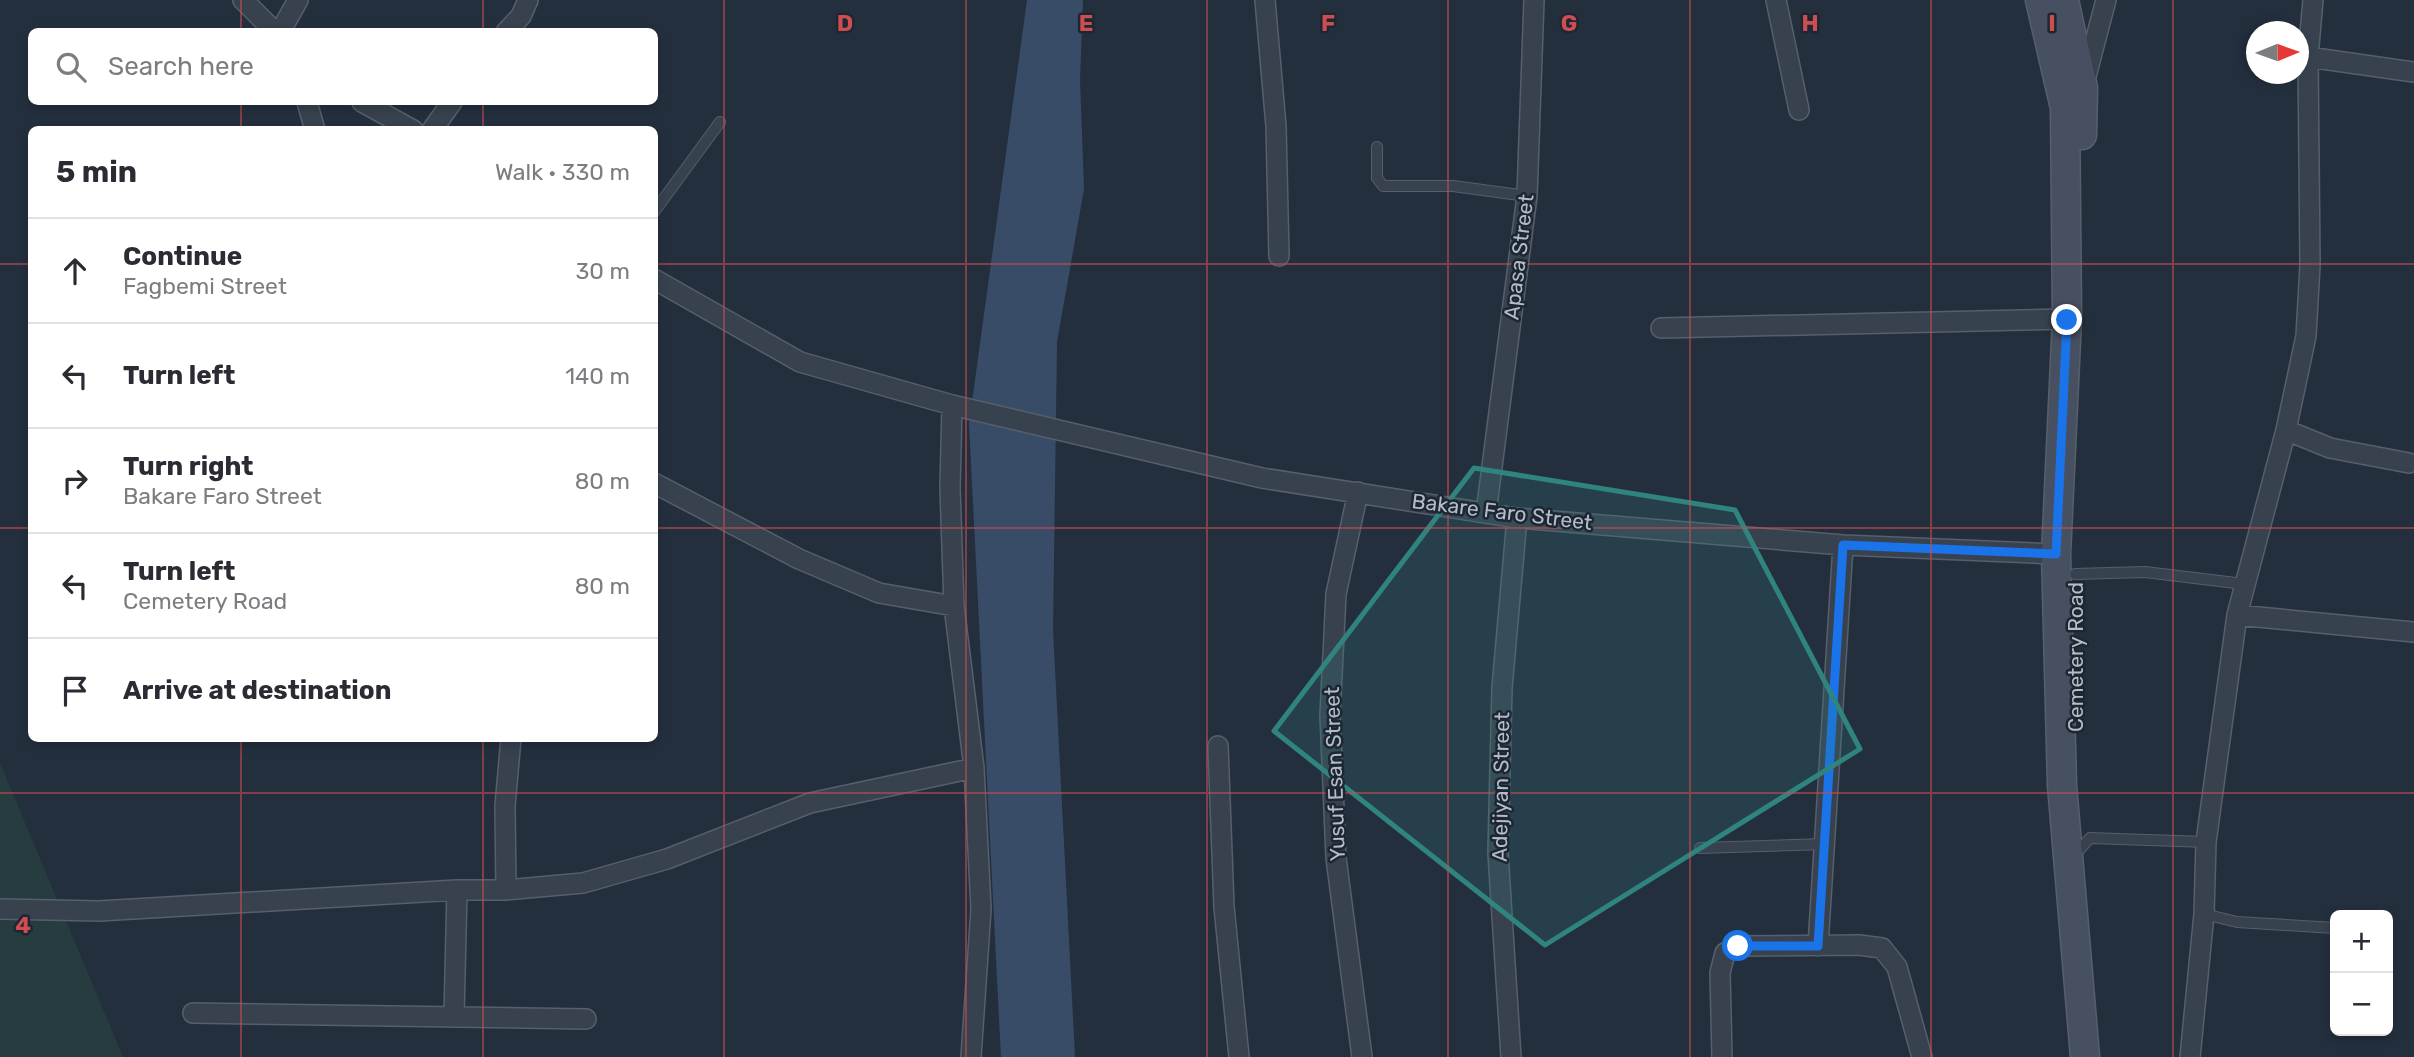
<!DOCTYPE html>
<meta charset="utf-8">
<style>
body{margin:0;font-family:Rubik,sans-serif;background:#f2f2f3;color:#2b2b33}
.controls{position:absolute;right:21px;bottom:21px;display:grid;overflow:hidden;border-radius:10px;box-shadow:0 4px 10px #0003}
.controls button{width:63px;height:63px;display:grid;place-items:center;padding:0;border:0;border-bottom:2px solid #e1e1e2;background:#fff;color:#2b2b33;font:35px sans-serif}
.compass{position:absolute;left:2246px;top:21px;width:63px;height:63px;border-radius:50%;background:#fff;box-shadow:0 4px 10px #0003;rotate:89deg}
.stop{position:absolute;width:21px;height:21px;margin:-16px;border:5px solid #1a73e8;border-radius:50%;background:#fff}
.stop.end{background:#1a73e8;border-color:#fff;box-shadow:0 2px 7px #0008}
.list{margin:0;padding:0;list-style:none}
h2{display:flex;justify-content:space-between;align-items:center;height:91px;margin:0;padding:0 28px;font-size:30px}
h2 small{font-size:23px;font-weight:400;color:#7c7c81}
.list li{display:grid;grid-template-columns:46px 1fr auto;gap:21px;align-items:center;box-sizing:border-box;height:105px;padding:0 28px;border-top:2px solid #e1e1e2}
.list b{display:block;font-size:26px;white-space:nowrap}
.list p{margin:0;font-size:23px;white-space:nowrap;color:#7c7c81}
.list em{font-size:23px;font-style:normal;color:#7c7c81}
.icon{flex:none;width:38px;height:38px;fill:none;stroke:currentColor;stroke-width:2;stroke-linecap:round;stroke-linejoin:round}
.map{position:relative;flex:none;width:2414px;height:1057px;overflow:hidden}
.search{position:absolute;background:#fff;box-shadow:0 4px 10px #0003;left:28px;top:28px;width:630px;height:77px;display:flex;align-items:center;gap:18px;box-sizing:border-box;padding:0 24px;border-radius:10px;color:#7c7c81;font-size:26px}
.panel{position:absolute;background:#fff;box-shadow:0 4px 10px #0003;left:28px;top:126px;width:630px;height:616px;border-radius:10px}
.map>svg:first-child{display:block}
</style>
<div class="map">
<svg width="2414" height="1057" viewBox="0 0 2414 1057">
<rect width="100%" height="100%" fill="#242f3e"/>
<path fill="#263c3f" d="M0 763 123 1057H0Z"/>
<path fill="#394c67" d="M1027 0H1083L1080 80 1084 189 1057 342 1053 630 1075 1057H1001L969 424Z"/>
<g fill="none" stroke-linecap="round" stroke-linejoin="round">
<defs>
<path id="service" d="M1377 147V178L1383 186H1453L1527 196
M654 212 720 122
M2075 574 2145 572 2244 584
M1700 848 1825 844
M2080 849 2090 838 2206 842
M2204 914 2237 922 2335 928"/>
<path id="minor" d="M243 0 275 32
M1265 0 1276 126 1279 256
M1776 0 1799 110
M280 32 298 0
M506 32 521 16 528 0
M2308 57 2414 72
M2085 80 2106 0
M307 102 315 130
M362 102 413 130
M432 130 452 102
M654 279 800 362 952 405 1262 478 1517 518 1843 545 2056 554
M1661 328 2067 319
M952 405 950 488 954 606 974 768 981 909 971 1057
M2286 430 2330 448 2409 463
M654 483 799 559 879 593 954 606
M1358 492 1336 594 1330 715 1336 858 1362 1057
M1486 513 1527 196 1534 0
M2237 615 2414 632
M1218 746 1224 907 1239 1057
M506 890 505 806 511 738
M0 909 99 911 457 890H506L583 883 667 859 810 803 974 768
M1818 946 1843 545
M193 1013 586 1019
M454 1016 457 890
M1511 1057 1498 853 1502 688 1517 518
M1722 1057 1720 973 1725 953 1738 946 1859 945 1882 948 1897 967 1922 1057
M2190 1057 2204 914 2206 842 2237 615 2286 430 2306 336 2310 265 2308 57 2313 0"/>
<path id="secondary" d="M2040 0 2065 108 2067 319 2056 554 2062 785 2085 1057
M2064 0 2083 88 2082 135"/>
</defs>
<use href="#service" stroke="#565f6c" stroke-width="12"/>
<use href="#minor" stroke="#565f6c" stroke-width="22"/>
<use href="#secondary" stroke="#565f6c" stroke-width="31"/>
<use href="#service" stroke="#38414e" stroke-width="10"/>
<use href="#minor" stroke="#38414e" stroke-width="19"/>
<use href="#secondary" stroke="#465061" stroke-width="28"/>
</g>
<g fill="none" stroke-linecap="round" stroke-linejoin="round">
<path stroke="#1a73e8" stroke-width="9" d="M1738 946H1818L1843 545 2056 554 2067 320"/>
</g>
<path fill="#308480" fill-opacity="0.2" stroke="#308480" stroke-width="5" stroke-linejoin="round" d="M1474 468 1735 510 1860 749 1545 945 1274 731Z"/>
<path fill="none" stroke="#ce4d50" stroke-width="2" stroke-opacity="0.55" d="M241 0V32M483 0V32M724 0V1057M966 0V1057M1207 0V1057M1448 0V1057M1690 0V1057M1931 0V1057M2173 0V1057M241 102V130M483 102V130M0 264H32M654 264H2414M0 528H32M654 528H2414M241 738V1057M483 738V1057M0 793H2414"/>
<g text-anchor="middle" stroke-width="5" stroke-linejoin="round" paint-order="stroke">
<g font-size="21" fill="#b4bcc9" stroke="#1d2633">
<text transform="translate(1519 257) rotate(-83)" y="7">Apasa Street</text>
<text transform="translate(1502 512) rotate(7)" y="7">Bakare Faro Street</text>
<text transform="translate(2076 657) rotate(-90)" y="7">Cemetery Road</text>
<text transform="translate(1335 774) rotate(-92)" y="7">Yusuf Esan Street</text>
<text transform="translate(1501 787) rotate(-89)" y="7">Adejiyan Street</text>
</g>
</g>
<g font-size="23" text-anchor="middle" font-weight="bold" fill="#ce4d50" stroke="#1d2633" stroke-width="5" stroke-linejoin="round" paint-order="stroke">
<text x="845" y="31">D</text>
<text x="1086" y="31">E</text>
<text x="1328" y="31">F</text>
<text x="1569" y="31">G</text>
<text x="1810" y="31">H</text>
<text x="2052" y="31">I</text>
<text x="23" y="933">4</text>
</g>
</svg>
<div class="controls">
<button>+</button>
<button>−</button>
</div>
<svg class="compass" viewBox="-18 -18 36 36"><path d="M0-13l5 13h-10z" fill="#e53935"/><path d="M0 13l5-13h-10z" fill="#7c7c81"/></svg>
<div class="stop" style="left:1738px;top:946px"></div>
<div class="stop end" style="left:2067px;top:320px"></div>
<div class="search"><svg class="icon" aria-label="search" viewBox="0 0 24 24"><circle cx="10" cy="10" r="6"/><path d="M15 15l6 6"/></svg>Search here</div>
<section class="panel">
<h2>5 min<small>Walk · 330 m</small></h2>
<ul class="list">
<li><svg class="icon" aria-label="ahead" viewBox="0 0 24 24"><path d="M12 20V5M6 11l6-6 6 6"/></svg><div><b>Continue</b><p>Fagbemi Street</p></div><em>30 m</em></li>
<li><svg class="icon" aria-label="left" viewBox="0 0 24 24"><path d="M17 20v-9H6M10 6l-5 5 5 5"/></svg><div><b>Turn left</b></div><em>140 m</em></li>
<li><svg class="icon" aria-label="right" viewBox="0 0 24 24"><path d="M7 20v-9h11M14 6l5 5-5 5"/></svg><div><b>Turn right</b><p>Bakare Faro Street</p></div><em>80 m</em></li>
<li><svg class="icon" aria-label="left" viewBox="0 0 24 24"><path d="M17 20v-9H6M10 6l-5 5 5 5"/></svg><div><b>Turn left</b><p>Cemetery Road</p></div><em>80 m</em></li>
<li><svg class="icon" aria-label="arrive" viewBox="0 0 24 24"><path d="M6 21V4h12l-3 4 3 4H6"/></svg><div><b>Arrive at destination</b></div></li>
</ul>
</section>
</div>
